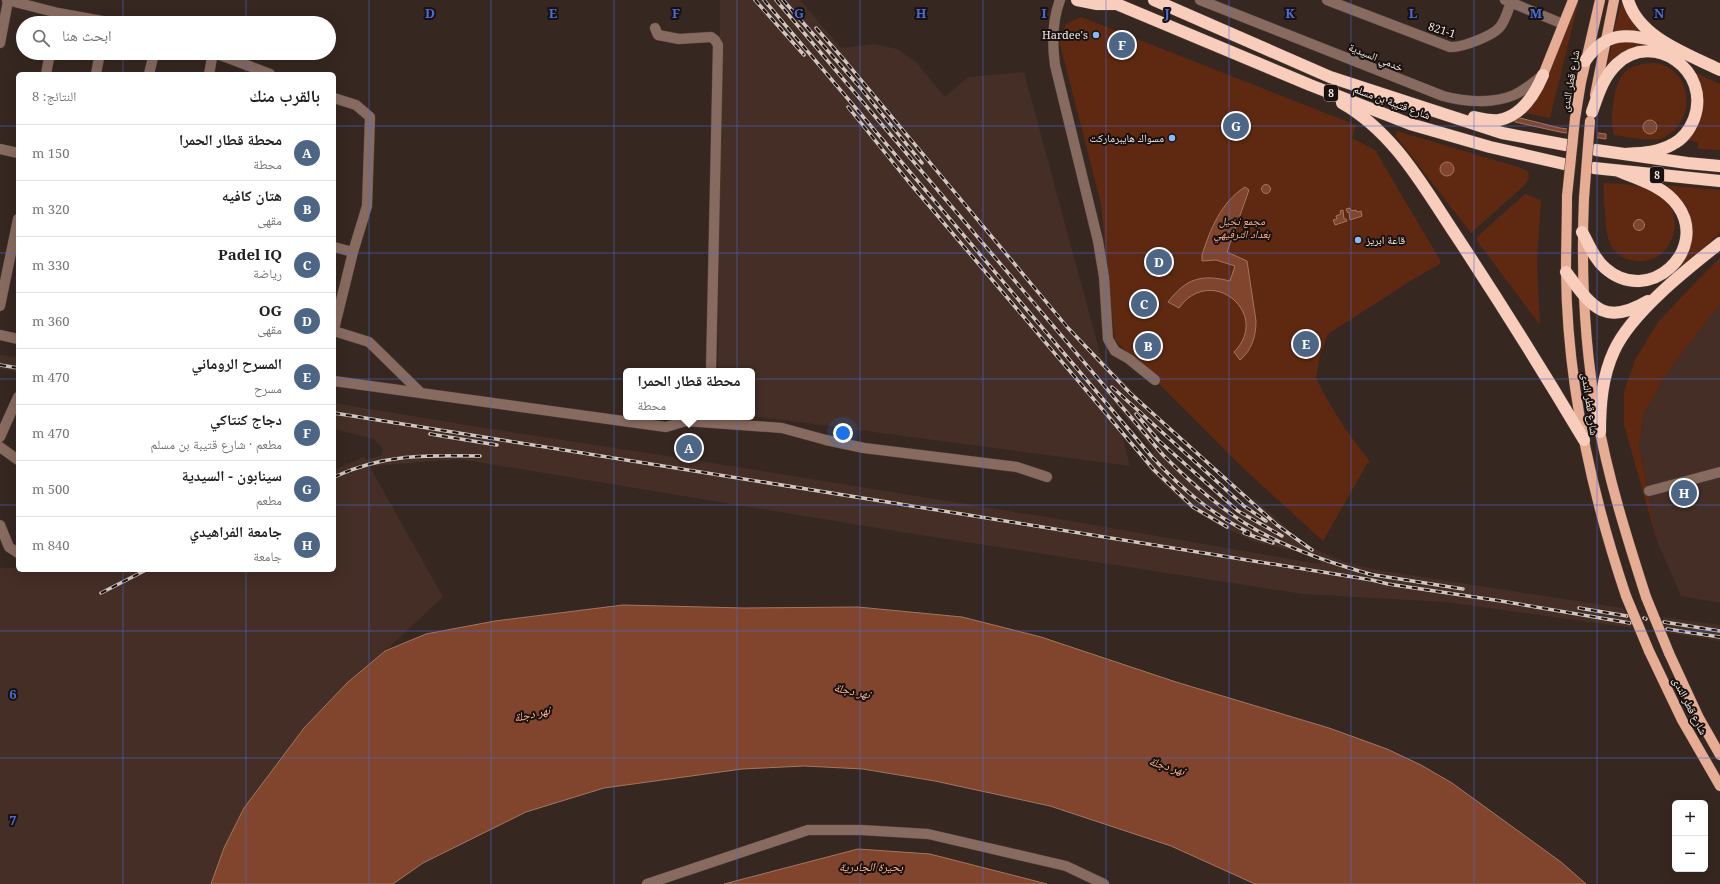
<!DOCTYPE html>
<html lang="ar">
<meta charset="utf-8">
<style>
body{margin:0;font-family:"Noto Serif","Noto Naskh Arabic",serif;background:#f2f2f2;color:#202124;direction:rtl}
.controls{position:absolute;right:12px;bottom:12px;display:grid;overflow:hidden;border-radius:6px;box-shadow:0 4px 16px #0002}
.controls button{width:36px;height:36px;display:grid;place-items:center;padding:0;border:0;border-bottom:1px solid #e0e0e0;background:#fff;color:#202124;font:20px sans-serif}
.you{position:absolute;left:843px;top:433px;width:14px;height:14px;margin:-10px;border:3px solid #fff;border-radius:50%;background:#1a73e8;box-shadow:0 0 0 6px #1a73e833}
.badge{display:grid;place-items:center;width:26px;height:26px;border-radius:50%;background:#4d6685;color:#fff;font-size:13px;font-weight:700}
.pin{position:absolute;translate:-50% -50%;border:2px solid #fff;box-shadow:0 1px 4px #0006}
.popup{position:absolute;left:623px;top:368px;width:132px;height:52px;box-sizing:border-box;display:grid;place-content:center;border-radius:6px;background:#fff;filter:drop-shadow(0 1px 3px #0005);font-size:13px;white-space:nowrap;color:#757577}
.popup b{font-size:15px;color:#202124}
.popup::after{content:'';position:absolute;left:50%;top:100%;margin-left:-8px;border:8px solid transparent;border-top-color:#fff}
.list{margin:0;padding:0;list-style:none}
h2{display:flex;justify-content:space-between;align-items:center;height:52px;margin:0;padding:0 16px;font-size:17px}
h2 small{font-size:13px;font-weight:400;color:#757577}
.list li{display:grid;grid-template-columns:26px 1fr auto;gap:12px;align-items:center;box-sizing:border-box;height:56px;padding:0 16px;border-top:1px solid #e0e0e0}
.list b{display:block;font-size:15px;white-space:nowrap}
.list p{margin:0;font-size:13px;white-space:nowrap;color:#757577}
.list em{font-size:13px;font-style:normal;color:#757577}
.icon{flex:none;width:22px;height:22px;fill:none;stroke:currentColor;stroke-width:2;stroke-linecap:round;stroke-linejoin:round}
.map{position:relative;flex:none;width:1720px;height:884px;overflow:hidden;direction:ltr}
.search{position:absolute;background:#fff;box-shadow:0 4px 16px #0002;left:16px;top:16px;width:320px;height:44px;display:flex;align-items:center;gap:10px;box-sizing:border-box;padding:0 14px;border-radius:22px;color:#757577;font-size:15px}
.panel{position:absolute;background:#fff;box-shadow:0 4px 16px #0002;left:16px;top:72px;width:320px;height:500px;border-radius:6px;direction:rtl}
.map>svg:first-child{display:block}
</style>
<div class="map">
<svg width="1720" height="884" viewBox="0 0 1720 884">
<rect width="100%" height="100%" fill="#362720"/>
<path fill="#442e26" d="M720 0H800L841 48 875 44 897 49 916 62 945 97 968 77 1024 72 1101 357 1165 426 1154 438 1178 466 1238 516 1254 498 1292 533 1309 546 1334 558 1355 565 1378 570 1623 608 1632 628 1445 602 1303 594 907 533 459 459 373 466 370 467 443 597 385 651 347 683 304 728 244 808 224 848 211 884H0V568H18V570H334V470L364 457 366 460 382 455 383 449 378 443 373 439 334 429V403L473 426 700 461 1059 519 1319 564 1320 561 1305 554 1255 542 1213 522 1189 508 1151 472 1143 461 1154 452 1114 403 1130 466 752 416V371H718Z
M1720 304V603L1681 596 1657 541 1639 445 1644 413 1670 369Z
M0 355 18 357V372L0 369Z
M1662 617 1720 625V641L1669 633Z"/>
<path fill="#5f2911" d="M1574 0H1579L1550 118 1520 112Z
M1621 4H1623L1631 20 1643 34 1613 33Z
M1081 17 1356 125 1352 138 1375 150 1440 260V264L1412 280 1328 334 1320 356 1316 378 1324 394 1344 427 1370 462 1367 464 1323 541 1244 469 1115 340 1101 204 1059 40 1066 24Z
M1625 40 1655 45 1610 63 1608 62 1612 44Z
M1651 63C1655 63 1660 63 1663 65 1696 78 1693 124 1663 138 1653 142 1626 137 1614 135 1611 124 1612 116 1613 104 1617 79 1622 65 1651 63Z
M1696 73 1720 84V150L1698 149V142L1685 140C1704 111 1708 106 1696 73Z
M1397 131 1518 167 1528 171 1529 178 1525 185 1471 233 1396 136Z
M1604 183C1634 184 1676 187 1675 226 1674 237 1668 249 1660 255 1655 259 1642 262 1636 261 1607 257 1606 234 1605 210 1604 201 1603 192 1604 183Z
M1663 185 1720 190V233L1680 268C1693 247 1698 219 1680 199 1675 194 1668 190 1663 185Z
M1525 194 1541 200 1537 262 1540 325 1477 241V237Z
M1720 258V304L1670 369 1644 413 1639 445 1657 541 1624 425V392L1635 360 1658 322 1693 285Z"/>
<path fill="#80452c" stroke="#a27663" d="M1516 117 1560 128 1606 134V139L1560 132 1515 122Z
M1643 127a7 7 0 1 1 14 0a7 7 0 1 1-14 0Z
M1440 169a7 7 0 1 1 14 0a7 7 0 1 1-14 0Z
M1261.5 189a4.5 4.5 0 1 1 9 0a4.5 4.5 0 1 1-9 0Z
M1245 187 1249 190 1227 252 1247 261 1256 321C1256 336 1252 350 1240 360L1234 352C1272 314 1211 263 1179 308L1168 302C1186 278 1202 274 1230 281L1235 266 1216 260 1202 261V255C1210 230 1221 202 1245 187Z
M1350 208 1351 211 1356 210 1357 212 1361 211 1362 216 1350 220 1349 212 1348 213 1346 209Z
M1343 210 1344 219H1346L1347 221 1335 225 1333 220 1337 219 1336 216 1341 214 1340 211Z
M1633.5 225a5.5 5.5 0 1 1 11 0a5.5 5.5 0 1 1-11 0Z
M623 605 744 608 858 607 962 617 1041 637 1176 682 1329 728 1387 749 1421 765 1452 783 1561 862 1586 884H1255L1171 846 1050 806 935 781 863 769 804 766 742 769 604 788 526 812 423 863 393 884H211L224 848 244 808 304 728 347 683 385 651 426 634 495 621Z
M858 849 930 854 1047 884H724Z"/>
<path fill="#362720" d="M1567 127 1598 131 1597 140 1567 136Z"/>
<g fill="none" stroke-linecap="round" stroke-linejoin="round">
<path stroke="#52443d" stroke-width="12" stroke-dasharray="12 6" stroke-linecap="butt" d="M1566 145 1596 150
M1564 164 1594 168"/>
<defs>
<path id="minor" d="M7 0 58 13 113 23
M1060 0C1052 21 1052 43 1055 65L1098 241 1104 277 1108 339 1115 351 1129 359 1155 380
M1200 0 1443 96C1465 102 1493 104 1514 95 1525 90 1534 82 1543 75
M1327 0 1450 47C1461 48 1492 36 1499 28 1505 22 1508 10 1511 2
M1505 0 1563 24
M56 23 58 13
M655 28 658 35 679 39 711 37 715 40 718 45 711 371
M0 43 8 1
M215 53 270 74
M46 74 50 53
M96 74 100 53
M149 74 154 53
M209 74 213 53
M334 98 356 105 370 117 367 206 353 252 334 329
M0 149 18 153
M334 247 353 252
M0 306 18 219
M334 331 369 342 421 393
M0 335 18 339
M334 381 666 427 686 421 782 428 826 440 864 448 1017 467 1047 477
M0 437 18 397
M0 447 18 460
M1649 491 1720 472
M0 525 9 547 18 553
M647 884 808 830H861L928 834 1066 866 1104 884"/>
<path id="major" d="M1543 75 1573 0
M1595 95 1614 0
M1575 119 1581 82 1600 0
M1567 196C1567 221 1566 247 1566 272 1567 382 1591 492 1626 596
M1584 198C1581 270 1584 344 1597 416 1608 478 1627 538 1646 597
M1649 651 1682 720 1720 786
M1669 653 1699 718 1720 755"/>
<path id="highway" d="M1077 0 1097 4H1115
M1107 0 1310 85 1410 124 1490 147 1564 164
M1154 0 1330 77 1502 133 1566 145
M1628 0C1639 38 1688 54 1720 70
M1585 61C1606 31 1627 33 1660 42
M1342 103C1395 133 1424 188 1457 237 1501 304 1543 371 1584 440
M1592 112C1598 95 1603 77 1617 64 1653 30 1712 70 1694 119 1690 129 1683 139 1673 144 1658 153 1640 153 1623 154
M1474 117C1482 119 1491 121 1499 120 1521 116 1535 94 1543 75
M1596 150 1687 163 1720 166
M1594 168 1720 181
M1582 232C1589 244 1594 259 1605 268 1649 307 1709 250 1678 206 1665 187 1639 179 1618 171
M1566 272C1592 307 1604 327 1648 301
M1600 432C1600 405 1602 377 1614 351 1631 313 1687 269 1720 243"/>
</defs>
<use href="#minor" stroke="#50423b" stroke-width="11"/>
<use href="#major" stroke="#50423b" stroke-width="11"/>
<use href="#highway" stroke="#50423b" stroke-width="13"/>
<use href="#minor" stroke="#886b60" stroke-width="10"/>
<use href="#major" stroke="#e6ac94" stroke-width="10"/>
<use href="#highway" stroke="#f8cdbc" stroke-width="12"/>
<defs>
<path id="rail" d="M755 0 804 55
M764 0 1152 457C1181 488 1211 514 1250 533
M776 0 1163 455C1187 479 1213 503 1243 522 1280 546 1330 563 1373 575
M783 0 858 85 922 163
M816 28 846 62 1068 328 1130 393 1277 525 1312 550
M848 107 908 181 1154 470 1193 507 1227 527
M0 365 18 368
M1112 387 1244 506 1266 521
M334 413 1372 580 1388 584 1501 601 1630 623
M1136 414 1158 440 1238 511 1282 536
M430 434 497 445
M334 477C385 454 425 455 480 456
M1244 533 1273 543
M1368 574 1463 589
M101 593 146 570
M1579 608 1627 616
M1644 618 1646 619
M1664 622 1720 631
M1667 629 1720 637"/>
</defs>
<use href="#rail" stroke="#d0c5c0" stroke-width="3.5"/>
<use href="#rail" stroke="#18110f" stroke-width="2" stroke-dasharray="6" stroke-linecap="butt"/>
<defs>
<path id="major-bridge" d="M1567 196 1575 119
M1584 198 1590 121
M1626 596 1649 651
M1646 597 1669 653"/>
</defs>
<use href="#major-bridge" stroke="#50423b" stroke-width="11" stroke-linecap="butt"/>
<use href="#major-bridge" stroke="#e6ac94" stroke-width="10"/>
</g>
<path fill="none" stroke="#486dda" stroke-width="1" stroke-opacity="0.55" d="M123 0V23M246 0V23M369 0V884M491 0V884M614 0V884M737 0V884M860 0V884M983 0V884M1106 0V884M1229 0V884M1351 0V884M1474 0V884M1597 0V884M123 53V74M246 53V74M0 126H18M334 126H1720M0 253H18M334 253H1720M0 379H18M334 379H1720M0 505H18M334 505H1720M123 570V884M246 570V884M0 631H1720M0 758H1720"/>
<g fill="#85bbfb" stroke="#18110f" stroke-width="1.5">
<circle cx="1096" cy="35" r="4"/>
<circle cx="1172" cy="138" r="4"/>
<circle cx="1358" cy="240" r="4"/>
</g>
<g text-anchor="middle" stroke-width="4" stroke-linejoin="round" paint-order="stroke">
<g fill="#18110f" stroke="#b1a8a4" stroke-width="1">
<rect x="1324" y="85" width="14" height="16" rx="3"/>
<rect x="1650" y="167" width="14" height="16" rx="3"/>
</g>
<g font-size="10" font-weight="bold" fill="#f3e8e4">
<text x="1331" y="97">8</text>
<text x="1657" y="179">8</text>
</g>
<g font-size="11" fill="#f3e8e4" stroke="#18110f">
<text transform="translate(1442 30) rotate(18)" y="4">821-1</text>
<text transform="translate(1376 57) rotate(22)" y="4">خدمي السيدية</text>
<text transform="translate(1570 81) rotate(-80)" y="4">شارع قطر الندى</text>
<text transform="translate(1392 102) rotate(20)" y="4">شارع قتيبة بن مسلم</text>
<text transform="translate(1590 404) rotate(82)" y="4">شارع قطر الندى</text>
<text transform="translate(1690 706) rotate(63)" y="4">شارع قطر الندى</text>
</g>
<g font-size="11" fill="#f3e8e4" stroke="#18110f" text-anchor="end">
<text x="1088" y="39">Hardee's</text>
<text x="1164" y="142">مسواك هايبرماركت</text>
<text x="1366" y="244" text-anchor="start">قاعة ابريز</text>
</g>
<g font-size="11" font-style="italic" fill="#f8af91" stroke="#18110f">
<text x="1242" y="225">مجمع نخيل<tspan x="1242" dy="13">بغداد الترفيهي</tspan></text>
</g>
<g font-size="12" font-style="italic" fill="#fcb294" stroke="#18110f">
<text transform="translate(852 691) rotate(12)" y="4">نهر دجلة</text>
<text transform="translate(532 714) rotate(-13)" y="4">نهر دجلة</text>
<text transform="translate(1167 766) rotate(17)" y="4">نهر دجلة</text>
<text x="871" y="871">بحيرة الجادرية</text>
</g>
</g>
<g font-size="13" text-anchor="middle" font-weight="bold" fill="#486dda" stroke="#18110f" stroke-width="4" stroke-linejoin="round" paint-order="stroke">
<text x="430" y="18">D</text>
<text x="553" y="18">E</text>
<text x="676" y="18">F</text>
<text x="799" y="18">G</text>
<text x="921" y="18">H</text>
<text x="1044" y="18">I</text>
<text x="1167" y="18">J</text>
<text x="1290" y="18">K</text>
<text x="1413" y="18">L</text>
<text x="1536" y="18">M</text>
<text x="1659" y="18">N</text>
<text x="13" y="699">6</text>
<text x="13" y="825">7</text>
</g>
</svg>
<div class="controls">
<button>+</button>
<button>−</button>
</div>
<div class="you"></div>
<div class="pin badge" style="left:689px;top:448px">A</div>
<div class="popup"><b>محطة قطار الحمرا</b>محطة</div>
<div class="pin badge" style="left:1148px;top:346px">B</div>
<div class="pin badge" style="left:1144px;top:304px">C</div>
<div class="pin badge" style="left:1159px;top:262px">D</div>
<div class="pin badge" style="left:1306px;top:344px">E</div>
<div class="pin badge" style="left:1122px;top:45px">F</div>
<div class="pin badge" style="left:1236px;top:126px">G</div>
<div class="pin badge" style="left:1684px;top:493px">H</div>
<div class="search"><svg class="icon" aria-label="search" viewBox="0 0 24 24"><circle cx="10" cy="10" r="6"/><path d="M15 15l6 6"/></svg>ابحث هنا</div>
<section class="panel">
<h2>بالقرب منك<small>النتائج: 8</small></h2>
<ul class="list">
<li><span class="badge">A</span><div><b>محطة قطار الحمرا</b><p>محطة</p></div><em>150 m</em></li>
<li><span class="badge">B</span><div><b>هتان كافيه</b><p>مقهى</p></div><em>320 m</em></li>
<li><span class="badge">C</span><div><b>Padel IQ</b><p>رياضة</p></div><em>330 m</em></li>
<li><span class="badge">D</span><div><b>OG</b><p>مقهى</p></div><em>360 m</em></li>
<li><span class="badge">E</span><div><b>المسرح الروماني</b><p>مسرح</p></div><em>470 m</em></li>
<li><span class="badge">F</span><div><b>دجاج كنتاكي</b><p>مطعم · شارع قتيبة بن مسلم</p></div><em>470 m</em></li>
<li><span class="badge">G</span><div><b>سينابون - السيدية</b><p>مطعم</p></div><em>500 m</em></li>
<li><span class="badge">H</span><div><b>جامعة الفراهيدي</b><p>جامعة</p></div><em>840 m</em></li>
</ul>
</section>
</div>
